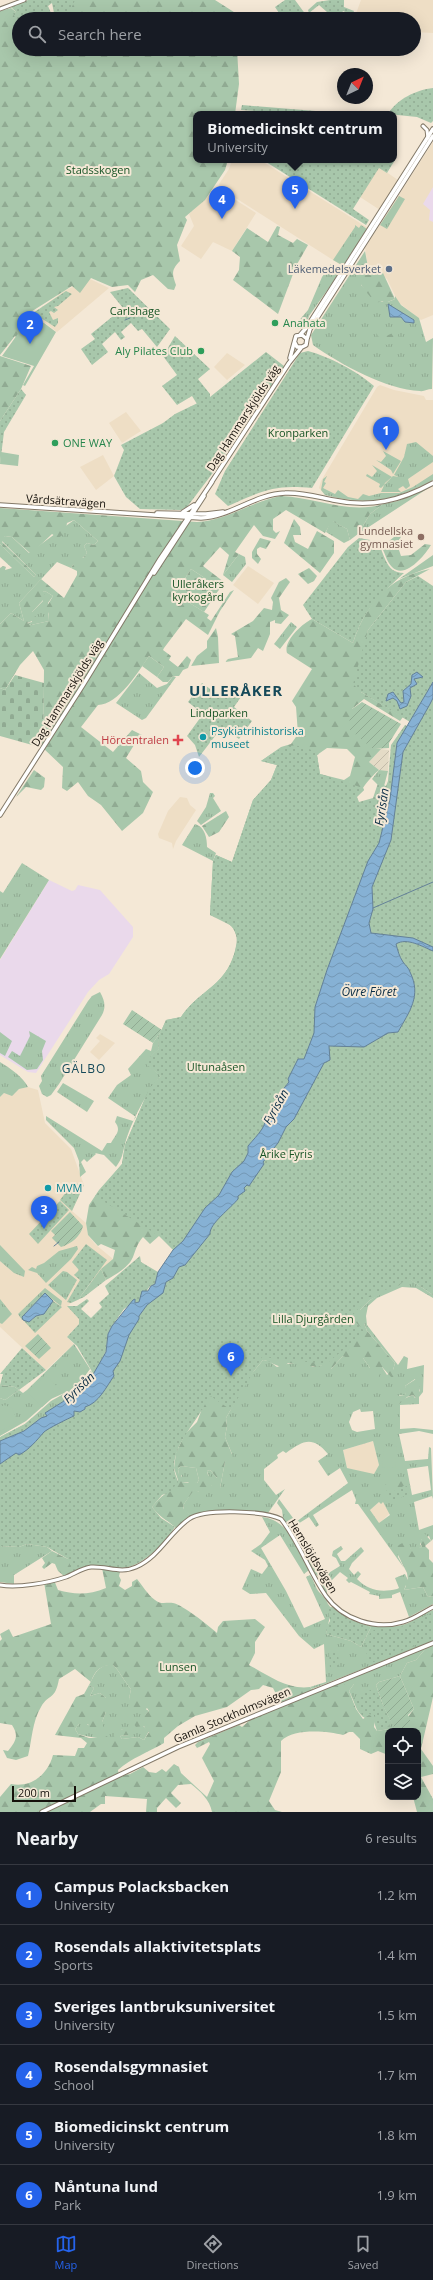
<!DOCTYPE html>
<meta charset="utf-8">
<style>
body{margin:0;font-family:"Open Sans",sans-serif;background:#242831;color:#f1f3f6}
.controls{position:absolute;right:12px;bottom:12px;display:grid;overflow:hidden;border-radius:8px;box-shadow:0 4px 16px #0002}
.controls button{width:36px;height:36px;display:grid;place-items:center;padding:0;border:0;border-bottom:1px solid #363941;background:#171b24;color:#f1f3f6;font:20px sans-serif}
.compass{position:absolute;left:337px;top:68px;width:36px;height:36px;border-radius:50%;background:#171b24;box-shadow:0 4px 16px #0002;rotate:43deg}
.scale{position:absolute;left:12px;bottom:10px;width:64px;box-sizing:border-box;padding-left:4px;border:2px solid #15110b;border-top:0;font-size:11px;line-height:14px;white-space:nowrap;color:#15110b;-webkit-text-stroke:3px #f4e8d6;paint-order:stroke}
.you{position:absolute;left:195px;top:768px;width:14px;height:14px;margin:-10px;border:3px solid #fff;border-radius:50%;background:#1a73e8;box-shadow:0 0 0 6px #1a73e833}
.badge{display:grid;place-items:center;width:26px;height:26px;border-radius:50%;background:#2563eb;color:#fff;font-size:13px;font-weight:700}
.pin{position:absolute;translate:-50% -33px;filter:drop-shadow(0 1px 2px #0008)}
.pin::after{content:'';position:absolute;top:21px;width:14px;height:12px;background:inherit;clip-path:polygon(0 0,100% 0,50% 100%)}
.popup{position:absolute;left:193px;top:111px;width:204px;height:52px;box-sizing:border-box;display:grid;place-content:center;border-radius:8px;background:#171b24;filter:drop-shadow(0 1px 3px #0005);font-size:13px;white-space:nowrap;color:#9ea1a6}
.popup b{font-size:15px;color:#f1f3f6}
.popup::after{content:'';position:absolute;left:50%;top:100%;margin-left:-8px;border:8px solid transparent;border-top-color:#171b24}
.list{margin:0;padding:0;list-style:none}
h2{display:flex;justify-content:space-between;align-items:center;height:52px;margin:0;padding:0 16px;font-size:17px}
h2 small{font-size:13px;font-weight:400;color:#9ea1a6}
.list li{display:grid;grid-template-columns:26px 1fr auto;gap:12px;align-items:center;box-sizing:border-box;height:60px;padding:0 16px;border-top:1px solid #363941}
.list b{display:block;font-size:15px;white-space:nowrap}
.list p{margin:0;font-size:13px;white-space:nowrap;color:#9ea1a6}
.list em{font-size:13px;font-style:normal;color:#9ea1a6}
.icon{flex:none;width:22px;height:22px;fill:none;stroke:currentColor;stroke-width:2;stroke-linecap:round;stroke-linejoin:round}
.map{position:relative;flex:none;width:433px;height:1812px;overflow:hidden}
.search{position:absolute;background:#171b24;box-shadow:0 4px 16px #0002;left:12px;right:12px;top:12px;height:44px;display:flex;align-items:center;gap:10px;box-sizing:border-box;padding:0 14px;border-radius:22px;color:#9ea1a6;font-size:15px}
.sheet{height:412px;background:#171b24}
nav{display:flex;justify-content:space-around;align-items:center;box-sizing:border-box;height:56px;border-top:1px solid #363941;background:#171b24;font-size:11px;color:#9ea1a6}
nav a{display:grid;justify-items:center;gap:2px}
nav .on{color:#2563eb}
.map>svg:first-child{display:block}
</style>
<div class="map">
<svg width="433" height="1812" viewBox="0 0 433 1812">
<defs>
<pattern id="industrial-furrows" width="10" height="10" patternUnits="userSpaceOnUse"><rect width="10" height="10" fill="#e4dbc6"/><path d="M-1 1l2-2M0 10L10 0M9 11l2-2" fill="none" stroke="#c3bba9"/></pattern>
<pattern id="grass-tufts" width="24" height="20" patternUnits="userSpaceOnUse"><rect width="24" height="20" fill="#a8c7ab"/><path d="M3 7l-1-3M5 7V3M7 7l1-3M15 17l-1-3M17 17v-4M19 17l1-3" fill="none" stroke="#90aa92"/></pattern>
<pattern id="forest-firs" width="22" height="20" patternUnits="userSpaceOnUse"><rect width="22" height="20" fill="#a8c7ab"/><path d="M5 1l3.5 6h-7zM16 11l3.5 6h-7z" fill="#90aa92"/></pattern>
<pattern id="cemetery-stones" width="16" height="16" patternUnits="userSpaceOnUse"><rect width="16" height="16" fill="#a8c7ab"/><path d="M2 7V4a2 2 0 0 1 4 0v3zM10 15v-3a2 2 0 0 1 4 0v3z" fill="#90aa92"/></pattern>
<pattern id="park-dots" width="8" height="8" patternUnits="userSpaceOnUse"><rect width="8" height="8" fill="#a8c7ab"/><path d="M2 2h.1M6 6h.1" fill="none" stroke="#90aa92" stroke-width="1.8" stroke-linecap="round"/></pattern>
<pattern id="garden-furrows" width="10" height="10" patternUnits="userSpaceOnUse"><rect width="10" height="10" fill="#a8c7ab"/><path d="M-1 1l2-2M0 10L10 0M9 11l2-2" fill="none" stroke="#90aa92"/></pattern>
<pattern id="water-waves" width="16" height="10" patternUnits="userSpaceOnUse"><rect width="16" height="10" fill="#86b1d4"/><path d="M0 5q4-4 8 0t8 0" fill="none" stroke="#7397b5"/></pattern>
</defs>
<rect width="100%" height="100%" fill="#f4e8d6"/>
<path fill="#eedec5" d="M361 0H433V33L414 32V19H354Z
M433 142V315L421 320 398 302 387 279 373 268 368 267 365 248Z
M232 160H260L368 228 344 267 220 188 219 184 229 169Z
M379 167 398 180 380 210 360 197Z
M217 188 256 213 232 251 213 242 201 259 181 246 194 226 189 214Z
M90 279 109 288 57 332 33 314 64 291Z
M227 353 245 365 227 380 214 367Z
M380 385 394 390 424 396 426 400H433V480L401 496 354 502 325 495 319 488 321 481 377 387Z
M126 412 141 431 122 443 109 423Z
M103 455 114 476 96 490 80 467Z
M248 566 274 583 258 604 233 585Z
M180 797 187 798 190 805 196 810 176 841 173 849 172 843 159 838 158 834 168 811Z
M100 1034 115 1043 99 1060 90 1052 100 1041 96 1038Z
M28 1087 38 1090 45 1123 71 1149 84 1185 72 1211 86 1223 88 1235 95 1244 113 1259 68 1306 79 1319V1324L67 1337 74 1344 46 1370 0 1327V1097L4 1093 12 1095 19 1089Z
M373 1441 379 1465 374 1475 347 1468 343 1450Z
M379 1502H383L390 1513 379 1524 370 1510Z"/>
<path fill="url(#industrial-furrows)" d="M381 749 389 750 388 771 379 770 369 762Z"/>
<path fill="#ead9eb" d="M433 187V222L429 220 430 210 423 204Z
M49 880 72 891 75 890 78 885 100 890 133 927V937L109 974 99 980 88 992 36 1073 28 1072 0 1055V960Z"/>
<path fill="url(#grass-tufts)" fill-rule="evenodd" d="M399 196 405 199 387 229 380 225Z
M355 225 359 228 361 225 367 229 345 263 340 264 333 260 355 227Z
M365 251 368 267H366L361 285C373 295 379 308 395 299V296L401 305 419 318 426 342 433 338 432 389C427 389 424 392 420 391 387 390 340 364 313 345L311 335 313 332Z
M331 264 340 272 309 316 307 323 301 329 296 324 308 310 322 277Z
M416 442 433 456V462L408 479 410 486 406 489 403 486 398 489 401 492H381L385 483 393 476 399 477 394 475 404 457 407 444Z
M383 451 401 461 393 474 391 470 376 460 381 462 386 456Z
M372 465 392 477 381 488 379 487 380 484 366 476 367 474 372 477 377 471Z
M433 474V480C394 501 368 506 325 495L321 490 323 479 327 476 324 482 326 483 323 488 335 494 338 490 348 497 358 499 363 494 369 496 381 493H399L413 487Z
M433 485 358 534 370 514 383 504 398 501Z
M74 520 98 541 94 545 87 543 84 546 87 553C83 560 75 560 71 568L57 562 19 603 24 621 11 613 0 624V568L3 566 6 567 5 570 12 568 0 557V544L34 577 36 575 2 541V539L5 536 12 537 29 553Z
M331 520 347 529 350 540 344 543 326 532Z
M239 554 245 557 246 564 232 582 223 575Z
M433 555V566L399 579Z
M45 591 53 596 48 603 49 621 31 625 27 623 32 622V612L43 601V592Z
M291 622 297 627 280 649 274 644Z
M139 673 157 688 167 684 173 676 176 677 146 718 142 720 116 703Z
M379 770 388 771 383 790 372 779Z
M210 793H213L215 796 213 798 221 811 201 825 197 821 206 807Z
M195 824C205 827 207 838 207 847L216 853 213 861 182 845Z
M22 863 49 880 0 959V891L3 893Z
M100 992C105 1001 106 1007 102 1015L59 1084 51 1095 47 1097 42 1094 39 1086 42 1081 41 1076 88 1001 92 996Z
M162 1030 158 1038 159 1049 145 1062 161 1076C146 1093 131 1122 125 1144 122 1155 123 1157 116 1167L104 1155 95 1153 96 1154 87 1162 84 1159 81 1162 86 1172 80 1177 79 1161 74 1148 46 1120V1116L102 1151 107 1143H111C115 1135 122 1131 115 1122L117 1116 133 1121 136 1117 108 1098 117 1085 131 1075 128 1069 146 1049 151 1051 153 1043Z
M29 1031 46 1041 42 1051 43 1060 37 1069 27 1070 8 1057 12 1051 20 1056 30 1036Z
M0 1032 12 1041 5 1056 0 1053Z
M0 1062C10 1068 23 1077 28 1087L19 1089 12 1096 4 1093 0 1097Z
M63 1083 94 1101 87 1112 57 1092Z
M0 1245 25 1271 24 1277 14 1273 0 1261Z
M77 1246 78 1249 71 1259 46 1283 37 1273 28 1270 32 1267 36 1269 37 1266 44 1263 59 1251Z
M101 1269 106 1280 84 1297H80Z
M63 1271 67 1272 77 1280 66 1300 48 1285Z
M408 1278 433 1295V1298L416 1288 402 1287 377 1298 368 1306 366 1316 367 1325 398 1365 404 1356 408 1358 407 1369 424 1365 423 1392 419 1397V1404L400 1405V1429L414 1428 433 1430V1434L419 1431 399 1434 405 1461 428 1459 429 1447 431 1448 433 1499 432 1496 414 1502 419 1530 433 1525V1539L431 1541 429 1536 422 1539 420 1544 422 1547 413 1550 409 1548 398 1553V1557L404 1568 358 1504H355L356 1500 352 1490 313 1515 319 1525 316 1527 309 1517 293 1527 299 1538 296 1539 283 1518 282 1510 277 1503 279 1499 296 1522 348 1483 340 1468 328 1476 318 1461 328 1454C312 1435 303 1441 286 1453L283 1451 277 1455 278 1458 264 1469V1480L276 1495 285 1489 268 1513 231 1511 192 1516 183 1510 184 1504 194 1489 199 1492 212 1485 207 1471 210 1470 217 1478 220 1488 225 1462 232 1454 225 1437 227 1426 226 1418 249 1377 263 1360 269 1361 277 1367C286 1363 304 1361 313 1367L321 1365 331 1369 343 1356 363 1358 370 1368 382 1367 387 1375 393 1370 395 1363 367 1331 364 1323H360V1310L370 1300ZM415 1379 420 1391 415 1398 413 1395 401 1400 399 1395H405L407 1390 405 1386ZM360 1409 361 1412 373 1411 375 1429 357 1432 352 1430 349 1422 353 1412ZM373 1441 379 1465 374 1474 347 1468 343 1450ZM428 1466 431 1490 412 1495 407 1469ZM379 1502 381 1504 383 1502 390 1515 379 1523 370 1510Z
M45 1288 62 1301 61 1306 45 1294 22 1317 24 1319 22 1320 18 1314Z
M0 1299 12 1314 2 1324 0 1323Z
M74 1344 90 1369 82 1380 71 1390 51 1399 26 1421 0 1436V1398L5 1400 19 1390 23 1393 27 1390Z
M91 1371 94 1375 87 1384 65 1397 64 1401 46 1413 48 1416 0 1437 25 1424 51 1401 76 1387Z
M181 1466 196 1468 199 1480 197 1483 182 1482V1474H179L178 1469Z
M262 1517C289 1520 298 1549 309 1570L304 1574 280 1535 261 1548 286 1591 304 1628 325 1619 306 1577 310 1575C314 1580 315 1587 319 1592 323 1596 326 1599 328 1604 341 1623 392 1634 412 1621 418 1617 425 1613 433 1610V1641L312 1689 310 1687 326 1682 324 1644 314 1649 299 1636 266 1593 250 1594 242 1589 251 1569 262 1574 268 1566 265 1560 251 1551 261 1544 270 1532ZM332 1607 349 1619 371 1627 361 1647 351 1641 326 1634Z
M300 1540 319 1576 322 1577 340 1566 336 1558 332 1556 333 1551 341 1546 343 1549 337 1554 341 1561H345L361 1547 364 1551 352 1563 349 1569 354 1575 358 1571 361 1574 357 1579C368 1590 380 1593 397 1589L399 1588 395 1578 405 1574 408 1580 404 1590 423 1587 428 1597 433 1596V1604L409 1617 400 1592 392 1595V1598L379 1599V1596L369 1594 370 1592 351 1582 349 1583 346 1580 348 1578 340 1572 327 1585V1595L323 1589 321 1578 315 1574 298 1544Z
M27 1544 47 1547 52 1551 14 1575V1584L0 1582V1546L19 1547Z
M427 1647 416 1660 407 1663 400 1676 379 1682 376 1685 384 1708 395 1728 377 1731 374 1722C355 1716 357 1706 349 1691L354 1684 345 1686 341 1682Z
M108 1665H113C119 1670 124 1681 131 1689L129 1699 149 1711 145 1715 142 1725 149 1731 144 1740 138 1737 122 1739 120 1736 129 1735 122 1729 113 1742C101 1737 90 1738 78 1734L75 1729 79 1724H87L91 1727 102 1722 106 1712V1698L100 1693 90 1696 94 1688 89 1685C95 1675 95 1668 108 1665Z"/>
<path fill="url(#forest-firs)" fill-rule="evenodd" d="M74 0H215L237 14 236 19H59Z
M11 8 16 12 14 13 19 24V49H237L239 84 235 114H196V160H228L225 170 205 200 185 217 187 220 177 245 180 261C171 270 172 274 176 285L174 290 168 289 153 275 141 280 135 292 128 285 112 287 91 278 80 293 72 286 26 315 17 338 15 336 0 355V11Z
M277 226 280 227 278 235 293 243 297 239 308 245 296 266 278 314 233 280 239 270 240 257 232 251 247 228 268 242Z
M366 266 383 273 395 299 385 303 382 301 376 303C371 298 362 287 359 281Z
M379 330 386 336 395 332 398 334 399 341 386 345 376 333Z
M0 356 31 366 21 389 0 421Z
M281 496C315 497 349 515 383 504L370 514 358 534 350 540 347 529 332 521 325 533 286 510 273 519V530L276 533 280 531 275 539 263 536 254 525 235 552 239 554 223 575 229 555 220 547 203 566 224 582 220 588 191 569 175 594 209 615 207 618 211 621 230 592 234 590 220 611 208 635 186 619 164 648 163 650 171 656 169 660 178 667 187 656 191 660 188 668 183 670 179 676H173L168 682H163L157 677 164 667 149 656C139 671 118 705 98 705L81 727 113 752 132 730 142 735 133 741 134 745 126 758 141 771 143 782 153 792 143 813 122 831 101 805 88 796 78 782 67 791 62 788 63 767 43 748 44 670 33 651 20 665 5 690 0 688V624L11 613 24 621 19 603 41 579 64 598 77 575V571L71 568 78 557 83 558 87 553 84 546 87 543 94 545 98 541 74 520 67 523C66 530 64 535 58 538L52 534 31 554 12 537 5 536 2 542 36 575 34 577 0 544V508L197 522C226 521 252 501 281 496ZM45 591 53 596 46 608 49 614V621L31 625 27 623 35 620 36 617 32 612 46 597 43 592Z
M294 519 300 527 301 535H293L295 542 308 549 317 531 334 541V553L320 573 284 543Z
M399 533 401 534 399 550 401 556 411 555 425 544 431 545C425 555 405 580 392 567 387 562 386 556 383 550L389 541Z
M260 538 271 541 266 549 260 547 257 549V554L261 559 258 564 252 558V552Z
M309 568 317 576 314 581 308 584 298 574Z
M430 569 406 582 368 630 364 651 361 692 403 717 400 721 364 699 352 709V713L373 748 381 749 369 762 379 770C376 772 365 784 363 788L364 790 356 797 159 1236 150 1244 143 1237C137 1244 136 1249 133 1257 129 1267 115 1275 106 1280L101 1269 113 1259 115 1250 101 1244 98 1246 88 1235 86 1223 89 1205 99 1190 122 1164 125 1145 149 1089 161 1076 144 1062 159 1049 158 1038 166 1020 181 1017C199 990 230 984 236 946 240 927 226 921 210 915L213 861 216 855 232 862 253 800 271 780 277 765 261 761 281 747 291 744 298 734 296 707 292 701 312 669 287 653C283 641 303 623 312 619L353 643C366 604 388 577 430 569ZM327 748 347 749 355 757 350 776 344 780 320 774 317 755Z
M286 578 290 582 279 598 281 610 289 615 281 624 275 623V620L270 622V634L263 651 258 648 251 658 225 662 228 659 238 657 235 636 231 634 253 621 264 608 272 610 273 602 271 598 279 582Z
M216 628 218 637 219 663 191 666 197 656 207 648V641Z
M34 770 45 778 44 787 41 790 26 787 16 797Z
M226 811 229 817 219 832 209 837 202 826Z
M433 1214V1295L408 1278 398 1286 370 1300 360 1310V1323H364L367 1331 395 1363 393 1370 400 1371 396 1376 392 1378 382 1367 378 1379 373 1378 370 1368 363 1358 354 1361 343 1356 331 1369 326 1370 321 1365 317 1367 288 1363 284 1367C276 1367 271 1361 263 1360L249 1377 226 1418 227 1426 225 1437 233 1457 225 1462 220 1488 217 1491V1478L210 1470 207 1471 208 1475 213 1480 212 1485 205 1497 200 1498 199 1492 194 1490 184 1504 183 1509 192 1516 177 1529C168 1520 160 1518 152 1507 161 1495 169 1493 178 1480L174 1468 176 1453 185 1434 197 1422 230 1335ZM181 1466 196 1468 199 1480 197 1483 191 1480 188 1483 182 1482 185 1479 181 1476 183 1474H179L178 1469Z
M416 1379 421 1381 419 1389 420 1393 416 1398 413 1395 407 1397 398 1405 395 1404V1396L405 1395 406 1390 405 1386Z
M0 1385 15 1387 19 1390 5 1400 0 1398Z
M404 1479 407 1484 393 1492 390 1488 384 1487 388 1482Z
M424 1533 431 1541 425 1546 429 1550V1559L433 1563V1596L428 1597 423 1587 404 1590 406 1586 405 1580H408L407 1573 395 1549 397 1546 406 1541 411 1549 422 1547 420 1542 422 1539 421 1534Z
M52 1551 68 1559 106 1566 85 1567 64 1576 58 1571 55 1564 52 1563 44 1569 42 1567 45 1563 42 1558Z
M102 1568 120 1572 119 1576 121 1580 119 1586 125 1590 132 1586V1582L137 1579C143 1586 147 1594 155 1600 161 1605 166 1602 173 1603 183 1605 208 1625 217 1633L218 1627 223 1621 255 1619 265 1627 255 1642V1653L249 1665C268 1675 287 1690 310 1687L314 1692 341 1682 345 1685 349 1681 354 1684 349 1691 356 1709 363 1719 369 1715 375 1717 374 1727 377 1731 395 1728 397 1731 414 1709 400 1676 407 1663 416 1660 427 1647 433 1645V1697L421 1749 433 1766V1774L421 1777 433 1799V1812H417L413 1797H418V1731H388V1755L378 1751 371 1754 360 1749V1739L353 1732H349L343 1735C327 1731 294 1728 281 1741V1772L269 1801 275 1810 282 1812H212C210 1800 200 1791 191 1784L178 1785 171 1793 181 1803 176 1808 166 1798 157 1808V1812H146L147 1799 105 1796V1804H101L90 1812H0V1797L11 1784C32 1788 48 1774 53 1755L75 1756 78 1748H84L87 1743 81 1738 55 1735 76 1697 84 1694 89 1685 94 1688 90 1696 100 1693 106 1698V1712L102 1722 104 1730 99 1735 92 1733 88 1724H79L75 1729 78 1734 89 1738H103L109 1735 113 1741 115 1734 122 1729 132 1732 129 1735 120 1736 122 1739 138 1737 144 1740 149 1732 146 1730 144 1726 136 1727 133 1723 137 1717 141 1718 149 1711 147 1708 144 1711 132 1709 129 1699 131 1689C124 1681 119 1670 113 1665 101 1665 95 1670 91 1682L75 1669 59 1679C55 1701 49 1693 41 1707 32 1722 32 1740 28 1756L16 1760 7 1758 3 1750 8 1751C16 1741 19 1736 12 1725L0 1723V1641L2 1639 0 1634 9 1629 13 1637 51 1624 44 1582 54 1580 58 1590C75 1595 89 1595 106 1588ZM263 1685 273 1688 282 1706 250 1720 242 1727 239 1725 198 1742 195 1745 197 1748 209 1742 210 1744 202 1758 214 1781 207 1797 181 1773 179 1767 174 1764 166 1772 162 1769 156 1773 149 1772 143 1767 130 1774 119 1776 118 1770C131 1758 149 1752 164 1743V1738L178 1726 195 1716 227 1707 251 1690 259 1689Z"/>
<path fill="url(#cemetery-stones)" d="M191 569 220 588 204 612 175 594Z
M15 675 44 683 43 748 0 736V688L5 690Z"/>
<path fill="url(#park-dots)" d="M28 0H75L71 9 60 19H50L54 13 52 3 48 6 51 13 45 19H19V27L13 13 16 12 11 7Z
M285 0H295L306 15 301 18 279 13 275 7Z
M330 0H344V7L354 11 352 15 343 11 339 19H335L319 5 309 13 308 10 317 2Z
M433 88V121L431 123 417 117 388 114C397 99 416 90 433 88Z
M242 105 328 112V114H295L241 110Z
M263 160H395L387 173 379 168 353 209 369 220 366 225Z
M128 288 170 329 157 347 142 329 138 331 131 323 121 332 125 337 121 340 115 332 102 344 108 352 92 365 81 349 95 339 91 334 123 308 110 292Z
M66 291 72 294 58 306 54 307 58 310 54 313 51 311 49 312 53 320 58 318V323L55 327 33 313Z
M175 336 210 369 198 379 210 394V397L266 352 284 366 218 466 187 507 181 510 140 509 126 497 114 476 124 450 121 445 163 423 175 414 208 398 197 404 192 396 177 405 162 386 177 375 163 356Z
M308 351C330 357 357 371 374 386L312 488C273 484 263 491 228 506L215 494 225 471 300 353Z
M21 389 26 395 4 432 0 464V421Z
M359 538 376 541C386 553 384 573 404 573 378 597 364 609 353 643L312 619 303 605 348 547Z
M418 576 433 586V682L410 722 361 692 353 684 368 630 406 582Z
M202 683 221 697 228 688 241 697 234 707 252 721 239 739 222 727 199 757 195 745 187 736 203 714 188 702Z
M433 690V1294L409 1279 392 1288 372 1293 351 1317 365 1332 326 1364 262 1357 231 1410 209 1395C200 1421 175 1439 174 1467 174 1473 177 1477 178 1482L170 1492 162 1495 152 1507 161 1518 175 1527C165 1543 142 1567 122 1568 100 1570 96 1562 73 1573L68 1559 47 1547 27 1544 19 1547 0 1546V1437L25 1424 32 1418 43 1426 99 1385 126 1325 181 1258 159 1236 95 1196 122 1164 125 1145 149 1089 161 1076 144 1062 159 1049 158 1038 166 1020 181 1017C205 983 229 989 238 938L232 926 210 915 213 861 216 855 232 862 253 800 271 780 277 765 261 761C284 745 293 739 319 754L317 755 320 774 363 788 364 790 357 797 359 802 373 798 378 783 386 786 388 781 391 745 405 725 411 728Z
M73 1183 84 1185 72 1211 60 1200Z
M60 1201 69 1210 38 1244 29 1234Z
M86 1244 107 1260 80 1297H84L71 1303 67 1302 80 1280 74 1275 79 1270 72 1262Z
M140 1256 141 1262 158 1272 155 1284 150 1286 139 1302 132 1303 124 1309 112 1326 108 1334 106 1351 94 1375 77 1346 67 1337 79 1324V1319L67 1306H77L87 1299 89 1301 81 1309 91 1318 102 1307 99 1303 109 1294 105 1286Z
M53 1301 62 1307 35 1333 24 1321 32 1320 36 1316 42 1315Z
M22 1348 46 1370 19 1390 15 1387 0 1385 3 1374H0Z
M407 1486 408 1494 394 1501 386 1491 390 1489 393 1493 394 1491Z
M332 1607 349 1619 371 1627 361 1647 351 1641 326 1634 327 1626 330 1621 328 1608Z
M433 1612V1638L371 1663 364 1648 370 1633 374 1630 406 1626Z
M329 1651H338L339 1669H330Z
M375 1688 391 1723 386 1728H378L375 1715 368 1714 363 1717 353 1698Z"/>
<path fill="url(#garden-furrows)" d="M362 702 401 724 389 743V748L373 749 348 728 352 709Z
M132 1010 162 1030 153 1043 123 1024Z
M70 1212 83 1226C81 1236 71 1244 61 1247L52 1238 55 1235 51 1231Z
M38 1334 51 1348 39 1359 25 1346Z
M400 1676 414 1709 408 1715 412 1725 396 1731 384 1708 376 1685 379 1682Z"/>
<path fill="#a8c7ab" d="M32 314 56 332 25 386 23 385 34 366 2 356Z
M1 452 19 455 18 466 0 464Z
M149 656 164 667 157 677 142 666Z
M45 1375 61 1390 42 1407 28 1393Z
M4 1405 12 1408 17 1420 13 1425 0 1431V1407Z
M384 1446 397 1447 395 1468 382 1467Z"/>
<path fill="url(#water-waves)" stroke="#648198" d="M388 304 414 320V323L405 322 401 317H390Z
M417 672 423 677 414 679 417 684 410 688 411 696 407 706 400 709 397 701 393 698 386 701 388 694 393 692 401 703 404 702 403 691 411 684 412 675Z
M433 682V698L430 704 403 752 391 840 372 887 373 909 369 923 371 933 413 938 433 947V951C423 947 407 937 396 944 398 951 399 956 403 962 405 965 409 968 410 972 422 996 409 1012 398 1032L388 1033 364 1047 329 1046 330 1060 324 1063 294 1119 286 1127 278 1143 263 1162 264 1164 249 1186 247 1185 244 1188 245 1191 238 1196V1199C231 1208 209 1224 210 1234L185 1265 179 1267 173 1278 166 1282 163 1293 147 1305 139 1316V1319L129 1335 120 1361 113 1371 114 1376C106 1387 99 1403 85 1407V1409L80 1412 74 1411V1416C69 1418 47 1429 44 1432 36 1441 30 1449 19 1455L16 1453 0 1464V1441L24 1431 41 1418 47 1416 45 1413 64 1401 65 1397 80 1389 91 1378 106 1352 108 1334 112 1326 133 1300 135 1299V1303L139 1302 142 1291H148L151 1286 155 1284 158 1272 173 1250 183 1241 205 1208 219 1195 232 1172 244 1161 248 1153V1146C253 1140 258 1135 262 1129 267 1121 267 1109 279 1107L281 1092 289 1082 288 1079 298 1059H304L314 1033 315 1007 327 970 368 861 379 843 390 799 397 743Z
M45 1293 53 1301 44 1314 36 1316 29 1322 23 1320 22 1317Z"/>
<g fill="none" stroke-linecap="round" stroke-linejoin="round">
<path stroke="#648198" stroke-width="1" d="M125 320 130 318
M373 908 433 882
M54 1246 59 1242"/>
<defs>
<path id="tertiary" d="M0 9 24 0
M423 126 427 130 428 138
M0 1585C18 1588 48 1583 66 1577 74 1574 82 1568 91 1567 107 1566 121 1574 136 1567 160 1556 169 1533 189 1519 205 1508 265 1511 281 1519 300 1543 309 1572 326 1596 343 1620 376 1630 403 1622 414 1619 423 1612 433 1607"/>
<path id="secondary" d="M300 335 307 327 433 129
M307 339 310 329 340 282 433 136
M290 358 296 336 302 335 307 339 306 345 302 347H297L295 343
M211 483 289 363 301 348
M0 505 201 518C230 517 255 494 285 493 301 492 318 497 333 500 370 508 400 501 433 483
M183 512 194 505
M157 513 206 514 223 512
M154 573 204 496
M0 815 83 685 160 559 212 482
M42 1812 178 1747 433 1643"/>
</defs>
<use href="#tertiary" stroke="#837968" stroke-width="5"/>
<use href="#secondary" stroke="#837968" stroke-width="5.5"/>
<use href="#tertiary" stroke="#fff" stroke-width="3"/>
<use href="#secondary" stroke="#fff" stroke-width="3.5"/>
</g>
<circle fill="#5c6f8a" stroke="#f4e8d6" stroke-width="1.5" cx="389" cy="269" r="4"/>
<g fill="#2e9e5b" stroke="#f4e8d6" stroke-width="1.5">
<circle cx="275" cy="323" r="4"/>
<circle cx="201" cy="351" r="4"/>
<circle cx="55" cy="443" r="4"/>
</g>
<circle fill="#8d6e63" stroke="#f4e8d6" stroke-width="1.5" cx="421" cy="537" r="4"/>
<g fill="#0f9aa8" stroke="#f4e8d6" stroke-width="1.5">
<circle cx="203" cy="737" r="4"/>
<circle cx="48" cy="1188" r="4"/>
</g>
<path fill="#e0444e" stroke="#f4e8d6" stroke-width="1.5" d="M176 734h4v4h4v4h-4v4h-4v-4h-4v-4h4z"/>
<g text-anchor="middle" stroke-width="4" stroke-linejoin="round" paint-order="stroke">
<g font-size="11" fill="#175425" stroke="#f4e8d6">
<text x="98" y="174">Stadsskogen</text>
<text x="135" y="315">Carlshage</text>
<text x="298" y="437">Kronparken</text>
<text x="198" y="588">Ulleråkers<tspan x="198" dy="13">kyrkogård</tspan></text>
<text x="219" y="717">Lindparken</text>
<text x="216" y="1071">Ultunaåsen</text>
<text x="286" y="1158">Årike Fyris</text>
<text x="313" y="1323">Lilla Djurgården</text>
<text x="178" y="1671">Lunsen</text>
</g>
<g font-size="11" fill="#4e5e75" stroke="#f4e8d6" text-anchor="end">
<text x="381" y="273">Läkemedelsverket</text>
</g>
<g font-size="11" fill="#27864d" stroke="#f4e8d6" text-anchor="start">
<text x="283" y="327">Anahata</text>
<text x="193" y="355" text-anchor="end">Aly Pilates Club</text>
<text x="63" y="447">ONE WAY</text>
</g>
<g font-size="11" fill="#15110b" stroke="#f4e8d6">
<text transform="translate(243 418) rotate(-57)" y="4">Dag Hammarskjölds väg</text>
<text transform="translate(66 501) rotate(4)" y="4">Vårdsätravägen</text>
<text transform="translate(67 693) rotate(-58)" y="4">Dag Hammarskjölds väg</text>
<text transform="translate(313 1556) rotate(59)" y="4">Hemslöjdsvägen</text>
<text transform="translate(232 1715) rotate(-23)" y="4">Gamla Stockholmsvägen</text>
</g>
<g font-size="11" fill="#785e54" stroke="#f4e8d6" text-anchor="end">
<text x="413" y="535">Lundellska<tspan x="413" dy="13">gymnasiet</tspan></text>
</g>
<g font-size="11" fill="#0d838f" stroke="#f4e8d6" text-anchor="start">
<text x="211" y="735">Psykiatrihistoriska<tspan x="211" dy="13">museet</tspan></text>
<text x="56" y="1192">MVM</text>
</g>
<g font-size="11" fill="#be3a42" stroke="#f4e8d6" text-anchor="end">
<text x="169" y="744">Hörcentralen</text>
</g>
<g font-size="12" font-style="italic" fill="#0b2e46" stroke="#f4e8d6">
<text transform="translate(382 807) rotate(-81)" y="4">Fyrisån</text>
<text x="369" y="996">Övre Föret</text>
<text transform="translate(276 1107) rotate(-60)" y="4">Fyrisån</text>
<text transform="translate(79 1388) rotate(-44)" y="4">Fyrisån</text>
</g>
<g font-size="12" letter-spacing="1" fill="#154959" stroke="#f4e8d6">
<text x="84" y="1073">GÄLBO</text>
</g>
<g font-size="15" font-weight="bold" letter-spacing="1" fill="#154959" stroke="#f4e8d6">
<text x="236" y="696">ULLERÅKER</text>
</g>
</g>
</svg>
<div class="controls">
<button><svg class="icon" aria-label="locate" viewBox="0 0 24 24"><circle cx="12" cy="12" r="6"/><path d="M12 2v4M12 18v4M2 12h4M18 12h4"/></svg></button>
<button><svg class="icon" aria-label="layers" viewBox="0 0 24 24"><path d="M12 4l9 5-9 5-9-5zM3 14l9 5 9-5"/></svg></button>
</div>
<svg class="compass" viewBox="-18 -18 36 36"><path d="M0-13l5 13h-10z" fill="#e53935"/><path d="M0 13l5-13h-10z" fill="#9ea1a6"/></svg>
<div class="scale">200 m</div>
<div class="you"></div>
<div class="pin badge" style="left:386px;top:450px">1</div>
<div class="pin badge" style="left:30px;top:344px">2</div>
<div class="pin badge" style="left:44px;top:1229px">3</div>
<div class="pin badge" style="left:222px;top:219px">4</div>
<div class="pin badge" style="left:295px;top:209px">5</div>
<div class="popup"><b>Biomedicinskt centrum</b>University</div>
<div class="pin badge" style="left:231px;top:1376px">6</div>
<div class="search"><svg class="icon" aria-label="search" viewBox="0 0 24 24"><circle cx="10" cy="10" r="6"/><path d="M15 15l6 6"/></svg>Search here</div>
</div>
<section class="sheet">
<h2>Nearby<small>6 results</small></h2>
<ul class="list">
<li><span class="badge">1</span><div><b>Campus Polacksbacken</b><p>University</p></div><em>1.2 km</em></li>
<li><span class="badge">2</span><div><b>Rosendals allaktivitetsplats</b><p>Sports</p></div><em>1.4 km</em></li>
<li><span class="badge">3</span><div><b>Sveriges lantbruksuniversitet</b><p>University</p></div><em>1.5 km</em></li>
<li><span class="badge">4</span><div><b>Rosendalsgymnasiet</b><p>School</p></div><em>1.7 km</em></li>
<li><span class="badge">5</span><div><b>Biomedicinskt centrum</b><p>University</p></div><em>1.8 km</em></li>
<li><span class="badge">6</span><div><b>Nåntuna lund</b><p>Park</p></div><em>1.9 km</em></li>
</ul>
</section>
<nav>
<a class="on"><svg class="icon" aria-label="map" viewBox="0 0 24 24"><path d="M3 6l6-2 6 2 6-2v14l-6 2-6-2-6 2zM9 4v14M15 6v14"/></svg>Map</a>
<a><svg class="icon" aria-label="directions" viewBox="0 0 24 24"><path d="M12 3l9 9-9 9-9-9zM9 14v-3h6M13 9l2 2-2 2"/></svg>Directions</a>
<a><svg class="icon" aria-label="saved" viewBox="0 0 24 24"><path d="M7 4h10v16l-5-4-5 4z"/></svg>Saved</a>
</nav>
